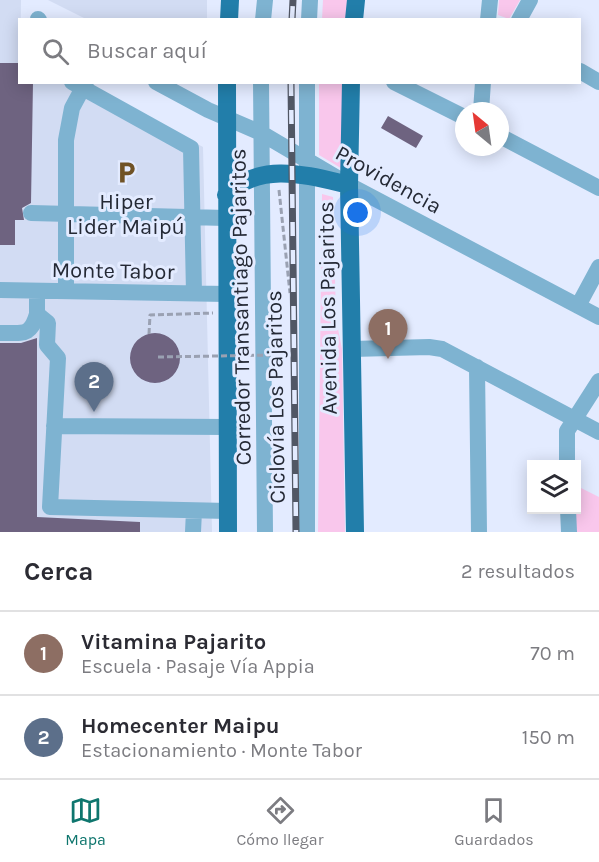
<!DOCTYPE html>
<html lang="es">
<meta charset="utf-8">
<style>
body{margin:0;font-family:Karla,sans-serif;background:#f2f2f3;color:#2b2b33}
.controls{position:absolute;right:18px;bottom:18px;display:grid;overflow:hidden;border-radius:0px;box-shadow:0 3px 15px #0003}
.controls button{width:54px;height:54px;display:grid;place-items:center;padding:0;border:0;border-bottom:2px solid #e1e1e2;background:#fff;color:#2b2b33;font:30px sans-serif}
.compass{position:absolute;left:455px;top:102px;width:54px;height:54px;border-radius:50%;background:#fff;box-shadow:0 3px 15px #0003;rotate:331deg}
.you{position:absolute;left:358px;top:213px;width:21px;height:21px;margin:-15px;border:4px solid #fff;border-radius:50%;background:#1a73e8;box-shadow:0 0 0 9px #1a73e833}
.badge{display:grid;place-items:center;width:39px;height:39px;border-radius:50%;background:#0f766e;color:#fff;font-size:20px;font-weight:700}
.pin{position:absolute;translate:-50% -50px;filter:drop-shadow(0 2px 3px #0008)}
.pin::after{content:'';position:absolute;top:32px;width:21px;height:18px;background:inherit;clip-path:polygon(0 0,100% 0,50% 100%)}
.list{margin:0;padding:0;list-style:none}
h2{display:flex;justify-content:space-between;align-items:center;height:78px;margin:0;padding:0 24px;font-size:26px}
h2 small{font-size:20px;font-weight:400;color:#7c7c81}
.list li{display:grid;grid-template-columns:39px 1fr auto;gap:18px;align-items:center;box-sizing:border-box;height:84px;padding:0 24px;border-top:2px solid #e1e1e2}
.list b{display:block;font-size:22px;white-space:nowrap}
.list p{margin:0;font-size:20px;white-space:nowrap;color:#7c7c81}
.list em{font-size:20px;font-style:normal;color:#7c7c81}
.icon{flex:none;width:33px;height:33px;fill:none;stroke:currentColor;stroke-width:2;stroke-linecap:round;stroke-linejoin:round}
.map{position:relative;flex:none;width:599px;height:532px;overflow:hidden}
.search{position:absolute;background:#fff;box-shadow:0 3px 15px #0003;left:18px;right:18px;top:18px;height:66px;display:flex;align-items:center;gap:15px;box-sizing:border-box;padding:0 21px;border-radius:0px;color:#7c7c81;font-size:22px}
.sheet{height:246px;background:#fff}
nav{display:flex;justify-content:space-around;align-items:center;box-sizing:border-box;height:84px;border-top:2px solid #e1e1e2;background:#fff;font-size:16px;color:#7c7c81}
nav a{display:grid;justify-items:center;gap:3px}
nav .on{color:#0f766e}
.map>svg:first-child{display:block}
</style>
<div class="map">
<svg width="599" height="532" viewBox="0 0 599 532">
<rect width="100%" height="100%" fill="#e3ebff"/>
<path fill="#d2dcf3" d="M0 0H21L20 82 84 83 203 147 212 532H0Z
M48 0H207V19H86Z"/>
<path fill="#f9c7ec" d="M323 0H347L346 19 322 20Z
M499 0H520L509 19 498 15Z
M319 83H344V170L319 155Z
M322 194 333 197 336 319 342 349 345 532H318Z
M577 486 599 497V532H574Z"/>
<path fill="#6e6380" d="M0 63H20V82H33L31 203 22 208 24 220H15V245H0Z
M388 116 423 136 416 148 381 128Z
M130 358a25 25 0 1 1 50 0a25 25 0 1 1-50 0Z
M37 338V517L140 522V532H0V343H21Z"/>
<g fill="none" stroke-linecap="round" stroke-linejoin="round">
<path stroke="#9aa1b2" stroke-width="3" stroke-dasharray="6 3" stroke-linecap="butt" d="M279 190 290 293
M149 334 150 315 213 313"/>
<path stroke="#7eb3d1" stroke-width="16" d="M38 19 39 20
M263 20 265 0
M309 20 310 0
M488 20 490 0
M519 20 530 0
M580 71 599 82
M72 82 191 148 194 293
M156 82 208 110 261 133 349 185 599 317
M261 82 265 532
M307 82V532
M394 82 464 117
M481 111 483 82
M500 136 599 188
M31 213 226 218
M0 290 226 294
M37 291V314L48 323 47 345 58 358 50 507 228 511
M66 291V140L72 108 86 82
M578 306 599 267
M0 333C22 332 30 338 37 314
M352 349 429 347 442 349 599 432
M477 367 479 532
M54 426 228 427
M567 464V431L599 381
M568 509 569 532
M193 532 194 511"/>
<path stroke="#227eaa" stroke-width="18" d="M229 20 230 0
M354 20 356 0
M227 82 228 532
M351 82 349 185 355 532
M226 195C261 161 306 175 349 185"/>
<defs>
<path id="rail" d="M292 20 293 0
M291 82 296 532"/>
</defs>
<use href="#rail" stroke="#515765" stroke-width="7"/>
<use href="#rail" stroke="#e3ebff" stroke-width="4.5" stroke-dasharray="14" stroke-linecap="butt"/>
<path stroke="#9aa1b2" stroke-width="3" stroke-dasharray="6 3" stroke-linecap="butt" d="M158 357 275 355"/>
</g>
<defs>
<symbol id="parking-bare" viewBox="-9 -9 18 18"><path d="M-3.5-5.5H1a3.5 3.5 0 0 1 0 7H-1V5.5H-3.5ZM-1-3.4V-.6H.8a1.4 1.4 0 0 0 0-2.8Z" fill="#705326" stroke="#e3ebff" stroke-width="2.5" paint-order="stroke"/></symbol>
</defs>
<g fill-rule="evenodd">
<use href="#parking-bare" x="110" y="156" width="33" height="33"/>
</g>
<g text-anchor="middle" stroke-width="6" stroke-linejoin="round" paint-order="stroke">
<g font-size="22" fill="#242935" stroke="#e3ebff">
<text transform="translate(389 179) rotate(29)" y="8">Providencia</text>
<text transform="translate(113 270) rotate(1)" y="8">Monte Tabor</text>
<text transform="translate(240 307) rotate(-91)" y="8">Corredor Transantiago Pajaritos</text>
<text transform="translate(327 308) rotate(-91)" y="8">Avenida Los Pajaritos</text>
<text transform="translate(275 397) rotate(-91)" y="8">Ciclovía Los Pajaritos</text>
</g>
<g font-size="22" fill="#242935" stroke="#e3ebff">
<text x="126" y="209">Hiper<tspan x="126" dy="25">Lider Maipú</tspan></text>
</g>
</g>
</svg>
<div class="controls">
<button><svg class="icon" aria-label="layers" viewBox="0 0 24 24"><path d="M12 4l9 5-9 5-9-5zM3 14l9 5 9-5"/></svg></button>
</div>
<svg class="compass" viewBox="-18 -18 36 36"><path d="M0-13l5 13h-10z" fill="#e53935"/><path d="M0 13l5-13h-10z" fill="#7c7c81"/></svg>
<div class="you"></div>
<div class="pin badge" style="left:388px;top:359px;background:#8d6e63">1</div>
<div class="pin badge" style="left:94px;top:412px;background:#5c6f8a">2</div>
<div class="search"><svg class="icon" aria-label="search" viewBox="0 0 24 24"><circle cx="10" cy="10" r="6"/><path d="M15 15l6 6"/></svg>Buscar aquí</div>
</div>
<section class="sheet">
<h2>Cerca<small>2 resultados</small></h2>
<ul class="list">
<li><span class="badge" style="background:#8d6e63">1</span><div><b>Vitamina Pajarito</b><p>Escuela · Pasaje Vía Appia</p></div><em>70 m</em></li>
<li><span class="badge" style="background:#5c6f8a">2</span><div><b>Homecenter Maipu</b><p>Estacionamiento · Monte Tabor</p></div><em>150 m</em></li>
</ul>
</section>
<nav>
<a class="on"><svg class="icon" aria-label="map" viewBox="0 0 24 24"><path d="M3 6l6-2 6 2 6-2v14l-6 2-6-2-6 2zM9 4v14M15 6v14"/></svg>Mapa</a>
<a><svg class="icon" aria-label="directions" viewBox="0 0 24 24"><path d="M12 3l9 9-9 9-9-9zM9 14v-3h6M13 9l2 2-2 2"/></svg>Cómo llegar</a>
<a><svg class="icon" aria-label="saved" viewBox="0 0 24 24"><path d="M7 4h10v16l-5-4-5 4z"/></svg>Guardados</a>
</nav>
